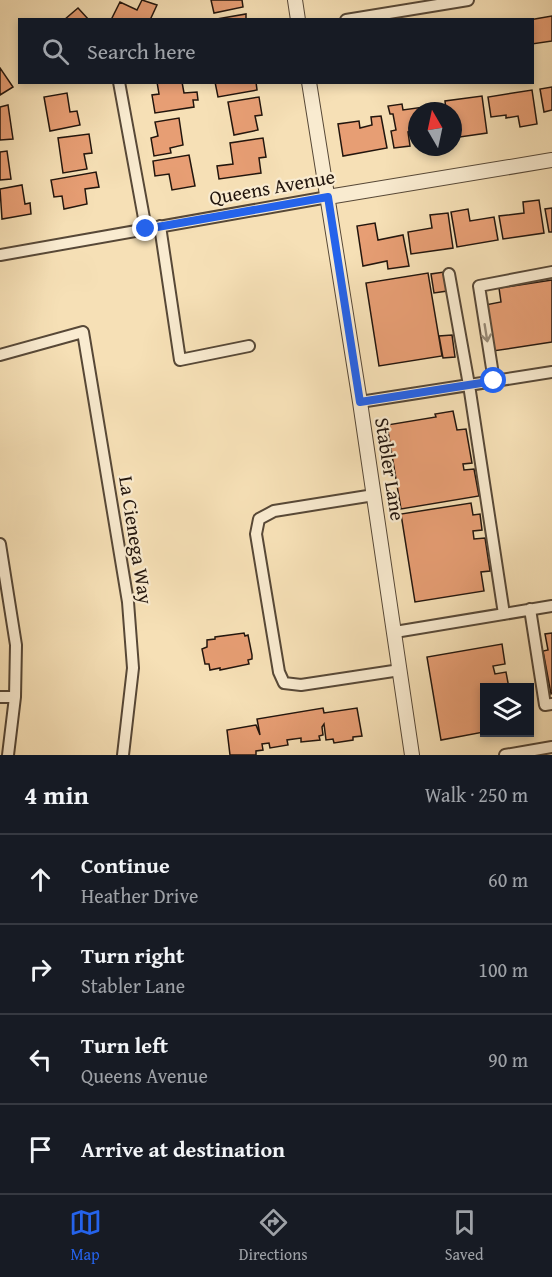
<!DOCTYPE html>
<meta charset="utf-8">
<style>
body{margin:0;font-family:"Gentium Book Plus",serif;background:#20242c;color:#f1f3f6}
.controls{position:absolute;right:18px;bottom:18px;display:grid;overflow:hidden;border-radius:0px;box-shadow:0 3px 9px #0003}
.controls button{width:54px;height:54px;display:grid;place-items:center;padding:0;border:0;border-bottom:2px solid #363941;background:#171b24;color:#f1f3f6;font:30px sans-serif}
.compass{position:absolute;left:408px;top:102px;width:54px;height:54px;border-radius:50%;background:#171b24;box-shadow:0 3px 9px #0003;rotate:351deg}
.stop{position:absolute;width:18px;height:18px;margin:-14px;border:4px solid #2563eb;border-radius:50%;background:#fff}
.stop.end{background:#2563eb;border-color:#fff;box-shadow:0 2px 6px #0008}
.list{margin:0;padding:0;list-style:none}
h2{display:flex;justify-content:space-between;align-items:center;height:78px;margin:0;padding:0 24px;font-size:26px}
h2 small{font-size:20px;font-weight:400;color:#9ea1a6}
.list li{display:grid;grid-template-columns:39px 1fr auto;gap:18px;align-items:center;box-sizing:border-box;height:90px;padding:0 24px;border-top:2px solid #363941}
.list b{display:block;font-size:22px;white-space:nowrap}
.list p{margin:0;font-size:20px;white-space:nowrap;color:#9ea1a6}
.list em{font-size:20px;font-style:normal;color:#9ea1a6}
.icon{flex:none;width:33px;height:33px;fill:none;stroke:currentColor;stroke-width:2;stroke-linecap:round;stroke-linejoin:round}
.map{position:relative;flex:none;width:552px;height:755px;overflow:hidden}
.search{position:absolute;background:#171b24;box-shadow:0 3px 9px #0003;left:18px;right:18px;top:18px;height:66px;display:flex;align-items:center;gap:15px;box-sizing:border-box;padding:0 21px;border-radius:0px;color:#9ea1a6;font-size:22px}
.sheet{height:438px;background:#171b24}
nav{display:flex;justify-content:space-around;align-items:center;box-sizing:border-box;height:84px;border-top:2px solid #363941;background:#171b24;font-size:16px;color:#9ea1a6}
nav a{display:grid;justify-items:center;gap:3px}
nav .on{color:#2563eb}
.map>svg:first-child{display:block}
</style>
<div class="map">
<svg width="552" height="755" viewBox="0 0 552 755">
<rect width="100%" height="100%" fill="#f6e0b6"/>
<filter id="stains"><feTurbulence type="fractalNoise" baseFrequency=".00333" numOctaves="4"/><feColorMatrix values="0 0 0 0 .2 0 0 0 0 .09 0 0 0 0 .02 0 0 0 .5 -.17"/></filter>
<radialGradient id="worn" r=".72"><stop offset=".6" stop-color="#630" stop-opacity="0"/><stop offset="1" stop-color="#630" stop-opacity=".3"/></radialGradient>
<path fill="#e79e74" stroke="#22150d" stroke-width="1.5" d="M142 0 157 5 150 20H111L120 2 137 10Z
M211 0H242L243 7 214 13Z
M78 8 89 20H64Z
M246 14V20H211Z
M552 16V41L532 44V20H529Z
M0 68 13 87 0 95Z
M157 82H182L184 93 197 92 198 100H193L194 107 155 113 152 95 159 94Z
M215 82H256L257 90 218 97Z
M552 87V110L544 112 540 89Z
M532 90 537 124 520 127 518 116 506 118V115L491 117 488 97Z
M67 93 70 112 77 111 80 125 50 131 44 97Z
M482 96 487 133 453 138V111H446L445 101Z
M259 97 262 115 255 116 258 130 234 135 228 102Z
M402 104 403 110 431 106 432 111H417V131L408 132 410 146 394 148 391 131 396 130 393 114H390L388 106Z
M8 105 13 139 0 140V107Z
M381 116 387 148 343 156 338 124 359 121 360 128 372 125 371 117Z
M179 118 183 145 170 148 171 153 154 156 151 138 158 136 155 122Z
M89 134 92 153 84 154 87 169 63 173 58 138Z
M263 138 266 157 259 158 261 173 219 179 217 166 233 164 230 143Z
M7 151 11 179 0 180V152Z
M189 155 195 186 172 190 169 174 155 176 153 161Z
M96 172 99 187 85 189 87 204 64 209 62 196 54 197 51 180Z
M22 185 25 204 30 203 31 214 2 219 0 189Z
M539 200 544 233 503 239 499 216 524 213 523 202Z
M552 208V232H549L545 209Z
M468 209 470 221 494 217 498 240 457 247 451 212Z
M448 213 453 248 411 254 408 232 432 228 430 215Z
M375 223 378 240 403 235 409 266 388 269 387 261 363 266 357 226Z
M444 272 447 291 434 293 431 274Z
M428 273 442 356 379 366 366 283Z
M552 280V342L493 351 485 305 501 302 499 288Z
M452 335 455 357 443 358 439 336Z
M453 411 457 430 466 429 472 463 463 464 464 470 474 469 479 496 401 509 387 425 436 417 435 414Z
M471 503 473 515 480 514 482 530 473 531 474 539 485 538 490 571 481 572 484 591 415 602 401 514Z
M244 633 245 636 248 635 252 655V659L248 660 249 664 220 670V668L210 670 209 664H205L202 649 207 647V640L215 639V637Z
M552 633V693L551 694 543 651 548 650 545 634Z
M502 644 505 664 493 666 495 674 506 672 509 688H484V732L441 740 427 657Z
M323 708 324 713 357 708 362 736 353 737V740L334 743 333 739 326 740 324 724 322 727 323 735 319 736 320 740 301 742V738L287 740 288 745 270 748 269 743 262 744 263 750 256 751V755H230L227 730 256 725 260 735 257 719Z"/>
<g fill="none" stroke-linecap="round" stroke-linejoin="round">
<defs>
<path id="minor" d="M346 20 468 0
M119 82 146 229
M160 226 180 360 249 346
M0 255 328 197
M449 274 469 385 504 614
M0 355 83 332 128 602 133 668 123 755
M494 381 479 286 552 272
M360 402 552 372
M374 495 274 511 259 519 256 534 279 672 284 683 301 685 400 670
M0 544 16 645 15 697 8 755
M530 609 545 705 552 704
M395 632 552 606
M0 697H15
M505 755 552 747"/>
<path id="tertiary" d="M295 0 298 20
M309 82 360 402 412 755
M328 197 552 160"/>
</defs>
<use href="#minor" stroke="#574837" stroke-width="14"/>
<use href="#tertiary" stroke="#574837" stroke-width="16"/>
<use href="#minor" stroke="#f9ebd0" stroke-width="10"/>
<use href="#tertiary" stroke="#f9ebd0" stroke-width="14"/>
</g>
<defs><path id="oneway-shaft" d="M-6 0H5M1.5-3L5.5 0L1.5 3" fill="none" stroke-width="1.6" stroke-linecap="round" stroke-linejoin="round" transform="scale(1.5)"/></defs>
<use stroke="#988b78" href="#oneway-shaft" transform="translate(486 333) rotate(81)"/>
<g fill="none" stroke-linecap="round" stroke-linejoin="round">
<path stroke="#2563eb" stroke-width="8" d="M146 229 328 197 360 402 494 381"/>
</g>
<g text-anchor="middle" stroke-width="4.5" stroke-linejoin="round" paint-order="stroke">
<g font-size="20" fill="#22150d" stroke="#f9ebd0">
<text transform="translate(272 187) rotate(-10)" y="7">Queens Avenue</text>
<text transform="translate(390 469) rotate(81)" y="7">Stabler Lane</text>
<text transform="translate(136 540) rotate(81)" y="7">La Cienega Way</text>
</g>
</g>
<rect width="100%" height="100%" filter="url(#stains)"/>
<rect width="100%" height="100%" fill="url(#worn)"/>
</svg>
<div class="controls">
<button><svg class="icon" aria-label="layers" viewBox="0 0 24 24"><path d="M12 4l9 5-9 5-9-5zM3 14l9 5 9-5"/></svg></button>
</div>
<svg class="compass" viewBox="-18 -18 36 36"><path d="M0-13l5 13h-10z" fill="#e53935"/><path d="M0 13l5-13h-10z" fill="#9ea1a6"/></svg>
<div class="stop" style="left:494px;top:381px"></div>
<div class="stop end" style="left:146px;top:229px"></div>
<div class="search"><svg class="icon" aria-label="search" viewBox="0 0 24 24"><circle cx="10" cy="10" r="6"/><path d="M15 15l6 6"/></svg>Search here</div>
</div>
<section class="sheet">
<h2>4 min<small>Walk · 250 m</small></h2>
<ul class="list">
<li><svg class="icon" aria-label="ahead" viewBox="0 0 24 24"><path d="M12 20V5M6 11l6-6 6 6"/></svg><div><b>Continue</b><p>Heather Drive</p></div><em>60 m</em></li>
<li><svg class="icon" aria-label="right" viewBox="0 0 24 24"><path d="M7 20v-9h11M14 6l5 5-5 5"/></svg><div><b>Turn right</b><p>Stabler Lane</p></div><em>100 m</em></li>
<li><svg class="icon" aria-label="left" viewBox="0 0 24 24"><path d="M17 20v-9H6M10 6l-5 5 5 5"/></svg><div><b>Turn left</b><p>Queens Avenue</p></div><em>90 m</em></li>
<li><svg class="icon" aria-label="arrive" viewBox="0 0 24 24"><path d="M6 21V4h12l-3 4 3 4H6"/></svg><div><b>Arrive at destination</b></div></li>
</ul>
</section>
<nav>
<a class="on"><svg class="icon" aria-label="map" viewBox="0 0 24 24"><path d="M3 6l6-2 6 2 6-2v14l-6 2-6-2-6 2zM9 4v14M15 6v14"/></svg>Map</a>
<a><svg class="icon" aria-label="directions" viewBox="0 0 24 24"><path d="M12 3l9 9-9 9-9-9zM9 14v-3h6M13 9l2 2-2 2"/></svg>Directions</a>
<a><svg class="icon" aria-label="saved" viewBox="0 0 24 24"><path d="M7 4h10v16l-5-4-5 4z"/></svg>Saved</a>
</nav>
